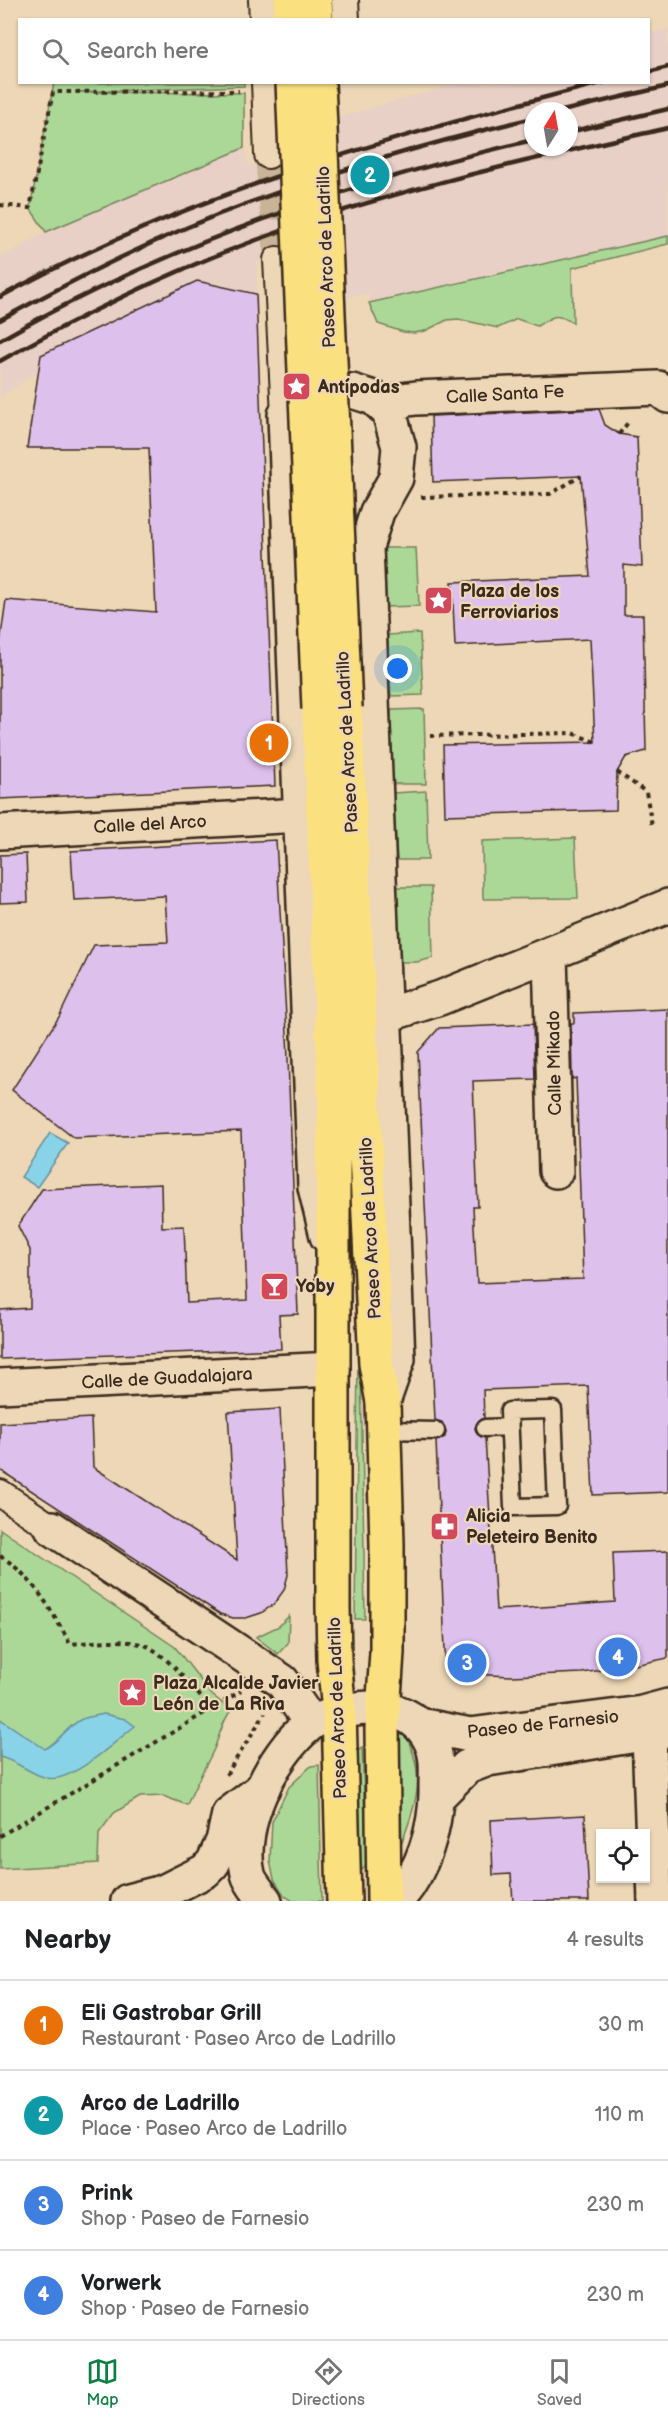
<!DOCTYPE html>
<meta charset="utf-8">
<style>
body{margin:0;font-family:"Balsamiq Sans",sans-serif;background:#f2f2f2;color:#202124}
.controls{position:absolute;right:18px;bottom:18px;display:grid;overflow:hidden;border-radius:0px;box-shadow:0 2px 4px #0004}
.controls button{width:54px;height:54px;display:grid;place-items:center;padding:0;border:0;border-bottom:2px solid #e0e0e0;background:#fff;color:#202124;font:30px sans-serif}
.compass{position:absolute;left:524px;top:102px;width:54px;height:54px;border-radius:50%;background:#fff;box-shadow:0 2px 4px #0004;rotate:11deg}
.you{position:absolute;left:398px;top:669px;width:21px;height:21px;margin:-15px;border:4px solid #fff;border-radius:50%;background:#1a73e8;box-shadow:0 0 0 9px #1a73e833}
.badge{display:grid;place-items:center;width:39px;height:39px;border-radius:50%;background:#0b8043;color:#fff;font-size:20px;font-weight:700}
.pin{position:absolute;translate:-50% -50%;border:3px solid #fff;box-shadow:0 2px 6px #0006}
.list{margin:0;padding:0;list-style:none}
h2{display:flex;justify-content:space-between;align-items:center;height:78px;margin:0;padding:0 24px;font-size:26px}
h2 small{font-size:20px;font-weight:400;color:#757577}
.list li{display:grid;grid-template-columns:39px 1fr auto;gap:18px;align-items:center;box-sizing:border-box;height:90px;padding:0 24px;border-top:2px solid #e0e0e0}
.list b{display:block;font-size:22px;white-space:nowrap}
.list p{margin:0;font-size:20px;white-space:nowrap;color:#757577}
.list em{font-size:20px;font-style:normal;color:#757577}
.icon{flex:none;width:33px;height:33px;fill:none;stroke:currentColor;stroke-width:2;stroke-linecap:round;stroke-linejoin:round}
.map{position:relative;flex:none;width:668px;height:1901px;overflow:hidden}
.search{position:absolute;background:#fff;box-shadow:0 2px 4px #0004;left:18px;right:18px;top:18px;height:66px;display:flex;align-items:center;gap:15px;box-sizing:border-box;padding:0 21px;border-radius:0px;color:#757577;font-size:22px}
.sheet{height:438px;background:#fff}
nav{display:flex;justify-content:space-around;align-items:center;box-sizing:border-box;height:84px;border-top:2px solid #e0e0e0;background:#fff;font-size:16px;color:#757577}
nav a{display:grid;justify-items:center;gap:3px}
nav .on{color:#0b8043}
.map>svg:first-child{display:block}
</style>
<div class="map">
<svg width="668" height="1901" viewBox="0 0 668 1901">
<rect width="100%" height="100%" fill="#edd7b6"/>
<filter id="ink" filterUnits="userSpaceOnUse"><feTurbulence type="fractalNoise" baseFrequency=".0167" numOctaves="2"/><feDisplacementMap in="SourceGraphic" scale="12" xChannelSelector="R" yChannelSelector="G"/><feConvolveMatrix kernelMatrix="1 2 1 2 8 2 1 2 1" color-interpolation-filters="sRGB"/></filter>
<g filter="url(#ink)">
<path fill="#e8d0c6" fill-rule="evenodd" d="M668 29V236L369 303V294L345 296 342 252 257 262 256 294 197 281 39 371 0 397V258L177 159 244 148 249 165 280 162 278 123 337 118 459 83 648 82 649 33ZM533 111H569V147H533Z"/>
<path fill="#abd897" stroke="#73815a" stroke-width="1.5" d="M54 83H244V86L75 92 244 93V148L46 232 30 208Z
M668 236V244L572 268 573 323C556 312 553 316 537 326L517 319 498 328 458 319 447 320 425 331 414 333 403 332 378 324 369 303Z
M382 548H416L419 606 385 607Z
M420 633 423 695 391 696 387 635Z
M424 709 426 784H392L391 710Z
M426 791 428 860H397L393 793Z
M575 838 578 898 483 899 482 841Z
M397 887H431L433 958 417 962H397Z
M355 1242 360 1305 365 1619H355L358 1357Z
M0 1529 175 1647 212 1695 231 1710C222 1722 220 1735 214 1749 205 1768 195 1785 187 1805L163 1796 140 1797 114 1813 99 1833 98 1863 0 1869Z
M289 1616 288 1643 278 1654 256 1637 279 1626Z
M393 1727 402 1729C427 1770 418 1802 401 1844L397 1839Z
M362 1748 367 1865 359 1873 355 1753Z
M319 1765 322 1901H293L284 1895 274 1879 270 1861 272 1822 280 1805 289 1787 311 1766Z"/>
<path fill="#89d3e9" stroke="#6a8f98" stroke-width="1.5" d="M50 1133 68 1143 37 1187 21 1177Z
M104 1714 125 1719 135 1726C117 1740 71 1784 47 1778 30 1774 17 1761 0 1757V1719L45 1749C58 1742 66 1728 80 1720 87 1716 97 1716 104 1714Z"/>
<path fill="#dec0ed" stroke="#3b2a1e" stroke-width="1.5" d="M197 281 256 294 275 786 0 799V643L6 600 156 612 149 448H27L41 355Z
M599 409 605 425 619 434 637 437 642 567 624 565V615H643L646 751 626 757 617 772 616 810 445 815 443 745 595 742 590 639 455 646 452 582 590 576 581 476 433 482 431 416Z
M276 840 287 1034 298 1314 279 1315 281 1349 0 1359V1310L30 1308V1250L18 1226 42 1189 161 1184 162 1227 184 1226 187 1303 247 1300 241 1131 74 1138 12 1090 59 1017 94 945 168 942 165 896 74 900 71 851Z
M26 854 28 902 0 903V855Z
M668 1009V1492L593 1495 588 1386 483 1390 484 1418 479 1420 475 1428 477 1434 485 1438 496 1610 615 1602 613 1553 668 1551V1658L630 1666 582 1673 511 1676 446 1673 436 1441 445 1437 446 1431 442 1422 435 1420 418 1052 439 1028 533 1024 535 1079 473 1081 478 1207H473L477 1283 583 1279 576 1078 572 1079 571 1023H574V1013Z
M280 1409 288 1575 284 1590 274 1604 261 1613 246 1618H233L220 1614 0 1470V1423L91 1418 93 1467 237 1560 228 1412Z
M585 1815 589 1901H513L511 1874 493 1875 491 1820Z"/>
<g fill="none" stroke-linecap="round" stroke-linejoin="round">
<path stroke="#c9b498" stroke-width="26" stroke-dasharray="26 13" stroke-linecap="butt" d="M268 155 277 260"/>
<defs>
<path id="service" d="M553 1410 557 1506 513 1507 509 1411Z
M485 1428 509 1427
M384 1430 436 1431"/>
<path id="pedestrian" d="M262 0 263 20
M345 0 346 20
M265 82 268 155
M277 260 285 415
M0 1493 52 1528"/>
<path id="minor" d="M352 391 374 398 389 412
M389 412 401 400 416 398 658 388 668 396
M285 415 315 1187 327 1236
M0 832 301 815
M550 954 556 1171
M384 1016 440 998 668 906
M0 1386 333 1369
M383 1402 398 1359 366 547 377 512 396 478 399 447 389 412
M52 1528 282 1681 311 1723
M649 1735 655 1901
M128 1901 163 1892 205 1871 213 1863 223 1841 229 1814 263 1788"/>
<path id="secondary" d="M419 1725 470 1735 642 1713 668 1706
M437 1797 467 1767 488 1759 668 1730
M265 1901C260 1893 250 1883 248 1874 237 1826 272 1754 310 1724 314 1720 321 1719 327 1717 361 1703 413 1702 431 1742 438 1756 436 1772 436 1787 437 1826 423 1872 396 1901"/>
<path id="primary" d="M291 0V20
M315 0 316 20
M345 708 376 1364 383 1402 387 1544V1652L382 1729 384 1901
M319 709 335 1104 333 1171V1607L334 1660 339 1711 344 1901"/>
</defs>
<use href="#service" stroke="#3b2a1e" stroke-width="21"/>
<use href="#pedestrian" stroke="#3b2a1e" stroke-width="30"/>
<use href="#minor" stroke="#3b2a1e" stroke-width="38"/>
<use href="#secondary" stroke="#3b2a1e" stroke-width="38"/>
<use href="#primary" stroke="#3b2a1e" stroke-width="38"/>
<path stroke="#3b2a1e" stroke-width="4" stroke-dasharray="4.5 4.5" stroke-linecap="butt" d="M0 205 30 208 53 92 239 91
M619 434 630 420
M421 497 550 494 581 476
M430 736 573 733 595 742
M617 772 646 792 652 826
M0 1556C33 1576 52 1611 70 1644 95 1642 120 1638 144 1645 164 1651 197 1693 211 1709
M226 1775 265 1713
M0 1836 241 1691"/>
<use href="#service" stroke="#edd7b6" stroke-width="16"/>
<use href="#pedestrian" stroke="#edd7b6" stroke-width="26"/>
<use href="#minor" stroke="#edd7b6" stroke-width="33"/>
<use href="#secondary" stroke="#edd7b6" stroke-width="33"/>
<use href="#primary" stroke="#fbe080" stroke-width="33"/>
<path stroke="#3b2a1e" stroke-width="4.5" d="M648 72 668 67
M562 111 668 86
M569 132 668 109
M0 297C189 193 398 134 605 82
M0 320C79 277 161 235 246 204 340 169 436 141 533 118
M0 340C163 247 350 182 533 140
M0 361C80 316 165 274 251 242 386 191 528 160 668 128"/>
<defs>
<path id="primary-bridge" d="M293 82 319 709
M318 82 345 708"/>
</defs>
<use href="#primary-bridge" stroke="#3b2a1e" stroke-width="38" stroke-linecap="butt"/>
<use href="#primary-bridge" stroke="#fbe080" stroke-width="33"/>
</g>
</g>
<defs>
<symbol id="sight-square" viewBox="-11 -11 22 22"><rect x="-9" y="-9" width="18" height="18" rx="4" fill="#d1495b" stroke="#edd7b6"/><path d="M0-6L1.8-2.2L6-1.7L2.9 1.2L3.7 5.4L0 3.3L-3.7 5.4L-2.9 1.2L-6-1.7L-1.8-2.2Z" fill="#fff"/></symbol>
<symbol id="bar-square" viewBox="-11 -11 22 22"><rect x="-9" y="-9" width="18" height="18" rx="4" fill="#d1495b" stroke="#edd7b6"/><path d="M-6-5H6L.8 .8V4.5H3.5V6h-7V4.5H-.8V.8Z" fill="#fff"/></symbol>
<symbol id="pharmacy-square" viewBox="-11 -11 22 22"><rect x="-9" y="-9" width="18" height="18" rx="4" fill="#d1495b" stroke="#edd7b6"/><path d="M-2-6h4v4h4v4h-4v4h-4v-4h-4v-4h4Z" fill="#fff"/></symbol>
</defs>
<g fill-rule="evenodd">
<use href="#sight-square" x="280" y="370" width="33" height="33"/>
<use href="#sight-square" x="422" y="584" width="33" height="33"/>
<use href="#bar-square" x="258" y="1270" width="33" height="33"/>
<use href="#pharmacy-square" x="428" y="1510" width="33" height="33"/>
<use href="#sight-square" x="116" y="1676" width="33" height="33"/>
</g>
<g text-anchor="middle" stroke-width="4.5" stroke-linejoin="round" paint-order="stroke">
<g font-size="18" fill="#3b2a1e" stroke="#edd7b6">
<text transform="translate(326 257) rotate(-92)" y="6">Paseo Arco de Ladrillo</text>
<text transform="translate(505 394) rotate(-3)" y="6">Calle Santa Fe</text>
<text transform="translate(347 742) rotate(-93)" y="6">Paseo Arco de Ladrillo</text>
<text transform="translate(150 824) rotate(-3)" y="6">Calle del Arco</text>
<text transform="translate(554 1063) rotate(-91)" y="6">Calle Mikado</text>
<text transform="translate(370 1228) rotate(-93)" y="6">Paseo Arco de Ladrillo</text>
<text transform="translate(167 1378) rotate(-3)" y="6">Calle de Guadalajara</text>
<text transform="translate(337 1708) rotate(-92)" y="6">Paseo Arco de Ladrillo</text>
<text transform="translate(543 1724) rotate(-6)" y="6">Paseo de Farnesio</text>
</g>
<g font-size="18" font-weight="bold" fill="#3b2a1e" stroke="#edd7b6" text-anchor="start">
<text x="318" y="393">Antípodas</text>
<text x="460" y="597">Plaza de los<tspan x="460" dy="21">Ferroviarios</tspan></text>
<text x="296" y="1292">Yoby</text>
<text x="466" y="1522">Alicia<tspan x="466" dy="21">Peleteiro Benito</tspan></text>
<text x="153" y="1689">Plaza Alcalde Javier<tspan x="153" dy="21">León de La Riva</tspan></text>
</g>
</g>
</svg>
<div class="controls">
<button><svg class="icon" aria-label="locate" viewBox="0 0 24 24"><circle cx="12" cy="12" r="6"/><path d="M12 2v4M12 18v4M2 12h4M18 12h4"/></svg></button>
</div>
<svg class="compass" viewBox="-18 -18 36 36"><path d="M0-13l5 13h-10z" fill="#e53935"/><path d="M0 13l5-13h-10z" fill="#757577"/></svg>
<div class="you"></div>
<div class="pin badge" style="left:269px;top:743px;background:#e8710a">1</div>
<div class="pin badge" style="left:370px;top:175px;background:#0f9aa8">2</div>
<div class="pin badge" style="left:467px;top:1663px;background:#3f7fe0">3</div>
<div class="pin badge" style="left:618px;top:1657px;background:#3f7fe0">4</div>
<div class="search"><svg class="icon" aria-label="search" viewBox="0 0 24 24"><circle cx="10" cy="10" r="6"/><path d="M15 15l6 6"/></svg>Search here</div>
</div>
<section class="sheet">
<h2>Nearby<small>4 results</small></h2>
<ul class="list">
<li><span class="badge" style="background:#e8710a">1</span><div><b>Eli Gastrobar Grill</b><p>Restaurant · Paseo Arco de Ladrillo</p></div><em>30 m</em></li>
<li><span class="badge" style="background:#0f9aa8">2</span><div><b>Arco de Ladrillo</b><p>Place · Paseo Arco de Ladrillo</p></div><em>110 m</em></li>
<li><span class="badge" style="background:#3f7fe0">3</span><div><b>Prink</b><p>Shop · Paseo de Farnesio</p></div><em>230 m</em></li>
<li><span class="badge" style="background:#3f7fe0">4</span><div><b>Vorwerk</b><p>Shop · Paseo de Farnesio</p></div><em>230 m</em></li>
</ul>
</section>
<nav>
<a class="on"><svg class="icon" aria-label="map" viewBox="0 0 24 24"><path d="M3 6l6-2 6 2 6-2v14l-6 2-6-2-6 2zM9 4v14M15 6v14"/></svg>Map</a>
<a><svg class="icon" aria-label="directions" viewBox="0 0 24 24"><path d="M12 3l9 9-9 9-9-9zM9 14v-3h6M13 9l2 2-2 2"/></svg>Directions</a>
<a><svg class="icon" aria-label="saved" viewBox="0 0 24 24"><path d="M7 4h10v16l-5-4-5 4z"/></svg>Saved</a>
</nav>
